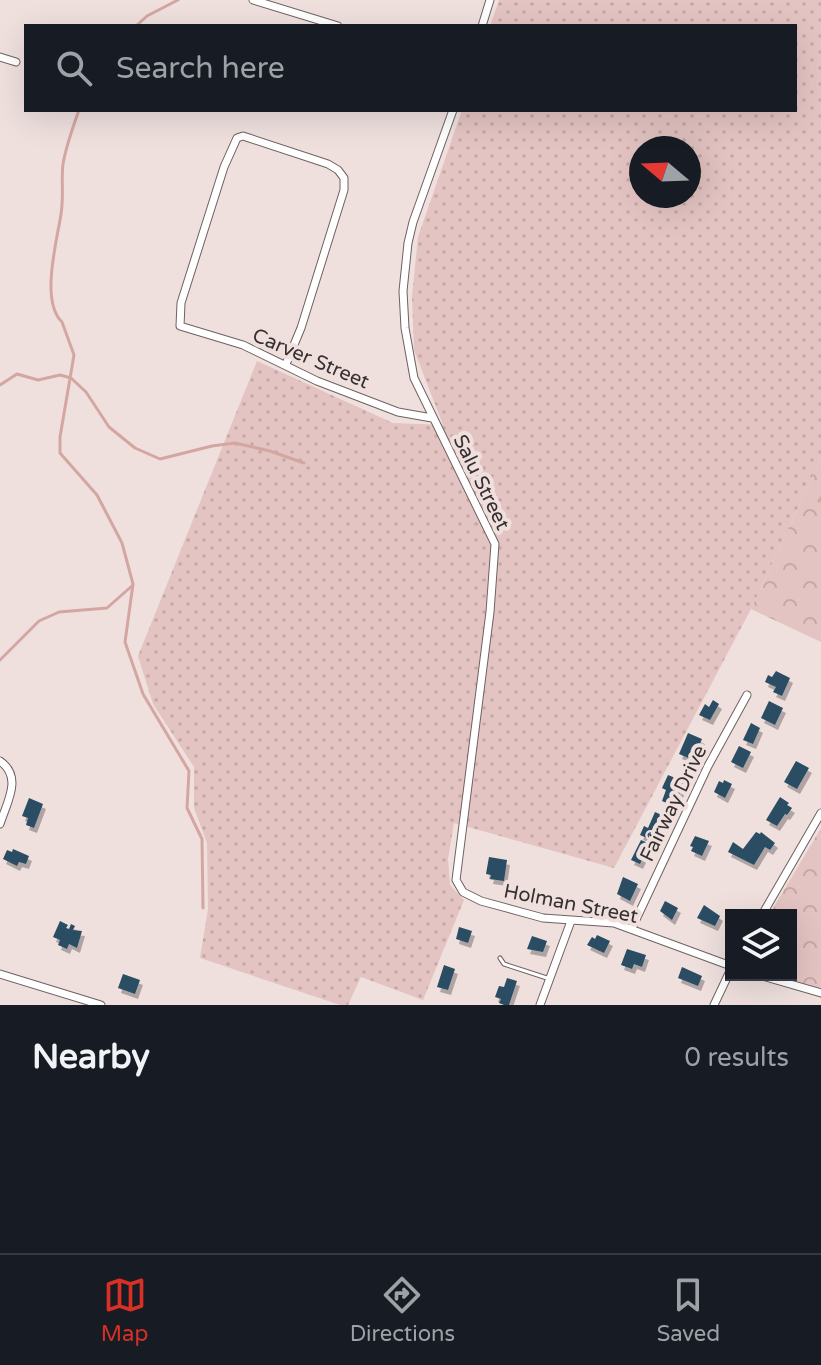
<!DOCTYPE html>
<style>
body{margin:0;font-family:"Varela Round",sans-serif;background:#20242c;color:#f1f3f6}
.controls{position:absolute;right:24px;bottom:24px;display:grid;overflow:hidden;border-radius:0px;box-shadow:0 8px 32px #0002}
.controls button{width:72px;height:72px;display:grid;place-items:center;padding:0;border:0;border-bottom:2px solid #363941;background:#171b24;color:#f1f3f6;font:40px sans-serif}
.compass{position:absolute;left:629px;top:136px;width:72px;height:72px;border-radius:50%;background:#171b24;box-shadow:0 8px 32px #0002;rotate:289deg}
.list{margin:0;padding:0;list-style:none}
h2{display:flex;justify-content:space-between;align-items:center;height:104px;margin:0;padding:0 32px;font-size:34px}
h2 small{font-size:26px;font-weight:400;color:#9ea1a6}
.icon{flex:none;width:44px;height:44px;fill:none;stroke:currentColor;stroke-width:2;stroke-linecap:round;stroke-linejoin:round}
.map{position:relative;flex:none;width:821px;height:1005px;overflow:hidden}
.search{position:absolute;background:#171b24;box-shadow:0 8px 32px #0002;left:24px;right:24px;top:24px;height:88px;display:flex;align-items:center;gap:20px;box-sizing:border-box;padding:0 28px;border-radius:0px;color:#9ea1a6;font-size:30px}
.sheet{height:248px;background:#171b24}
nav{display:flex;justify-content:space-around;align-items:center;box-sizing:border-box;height:112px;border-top:2px solid #363941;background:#171b24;font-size:22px;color:#9ea1a6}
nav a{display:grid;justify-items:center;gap:4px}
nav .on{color:#d93025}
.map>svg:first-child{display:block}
</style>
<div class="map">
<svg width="821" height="1005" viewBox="0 0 821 1005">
<defs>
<pattern id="grass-dots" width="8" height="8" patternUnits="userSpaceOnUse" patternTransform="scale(2)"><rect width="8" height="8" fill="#e4c4c2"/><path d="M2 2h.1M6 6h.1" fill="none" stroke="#c4a9a7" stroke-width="1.8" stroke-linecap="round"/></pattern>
<pattern id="park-crowns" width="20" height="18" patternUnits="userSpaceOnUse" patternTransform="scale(2)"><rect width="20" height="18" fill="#e4c4c2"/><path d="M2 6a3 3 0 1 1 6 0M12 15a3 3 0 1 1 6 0" fill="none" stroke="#c4a9a7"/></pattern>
<filter id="shadow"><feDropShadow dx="3" dy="5" stdDeviation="0" flood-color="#0004"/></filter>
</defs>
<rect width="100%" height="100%" fill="#efe0de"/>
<path fill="url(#grass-dots)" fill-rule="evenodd" d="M499 0H821V458L751 609 614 868 454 823 448 859 450 885 464 900 423 1000 361 977 348 1005H340L200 958 208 909 207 843 194 808V767L153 704 138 656 257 361 393 423 443 425 414 350 412 296 418 237 462 110H795V26H490ZM641 148H689V196H641Z"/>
<path fill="url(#park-crowns)" d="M821 458V642L751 609Z
M821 828V989L776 975H791V915H769Z"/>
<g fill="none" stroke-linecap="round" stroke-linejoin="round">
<path stroke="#d4a6a2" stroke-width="3" d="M136 26 147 16 178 0
M79 110C73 127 66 146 63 164 61 180 64 197 61 214 57 241 40 301 62 322L74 355 60 437V453L97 495 122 543 133 584 125 642 143 694 189 771 187 808 202 839 203 908
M0 385 17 374 38 380 60 375 71 378 86 392 109 427 135 448 160 459 212 446 235 443 270 451 304 463
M819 501 821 498
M0 660 39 621 59 612 107 608 133 585"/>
</g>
<path fill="#2a4d63" filter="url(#shadow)" d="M776 671 790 678 782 696 773 692 776 687 765 682 768 675 772 677Z
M713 700 719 704 710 720 699 715 705 704 709 707Z
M769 701 783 708 775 725 761 718Z
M751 723 760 728 753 744 743 740Z
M688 733 702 739 693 760 679 754Z
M739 746 751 752 743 768 731 762Z
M796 761 809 768 797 789 784 782Z
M668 775 685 782 674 806 662 801 666 790 662 788Z
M724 780 732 784 725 798 714 792 719 781 723 783Z
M780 797 789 803 787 805 792 808 787 815 785 814 777 826 766 820Z
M29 798 43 804 34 828 26 825 28 818 22 816Z
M655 812 664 816 656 835 652 833 649 839 640 835 644 826 648 828Z
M756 832 760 834 761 832 775 843 770 850 765 847 754 865 728 852 733 842 743 849Z
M695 836 709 841 702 856 691 851 693 847 690 846Z
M641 840 650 844 640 864 631 860Z
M13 849 29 856 26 864 19 862 17 866 3 859 7 850 12 852Z
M489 857 507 860 504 881 490 879 491 875 486 874Z
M623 877 638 884 630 901 617 894Z
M665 901 678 908 672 920 660 911Z
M704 905 720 916 715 926 697 918Z
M60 921 68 925 66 928 69 929 71 924 75 926 73 930 82 931 77 948 69 944 67 949 58 945 60 940 53 937Z
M459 927 472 931 468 943 456 939Z
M597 935 610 941 604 953 587 945 592 937 595 939Z
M532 936 547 941 543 952 527 949Z
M627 949 646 955 642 967 634 964 632 969 621 965Z
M444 965 455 969 448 990 437 987Z
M682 967 702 976 698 986 678 978Z
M123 974 140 980 135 994 118 988Z
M507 978 517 981 509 1005H504L499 1003 501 999 495 997 499 986 504 987Z"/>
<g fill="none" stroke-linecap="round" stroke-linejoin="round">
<defs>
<path id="lane" d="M500 958 504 964 550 979"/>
<path id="street" d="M253 0 338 26
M482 26 490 0
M0 57 16 62
M453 110 413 222 408 243 403 291 405 328 414 378 495 544 490 612 456 880 463 892 481 901 543 918 614 923 731 966
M286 364 301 328 344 190V178L338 170 328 164 243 136 237 138 224 167 181 303 180 326 243 345 317 381 398 412 432 418
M0 761C23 777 7 802 0 824
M762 915 821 813
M632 928 708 766 747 695
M0 974 101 1005
M759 975 821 993
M540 1005 571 921
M714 1005 731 969"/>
</defs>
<use href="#lane" stroke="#6e6160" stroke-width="5"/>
<use href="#street" stroke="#6e6160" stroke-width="9"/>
<use href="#lane" stroke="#fff" stroke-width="3"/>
<use href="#street" stroke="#fff" stroke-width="7"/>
</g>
<g text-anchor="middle" stroke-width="8" stroke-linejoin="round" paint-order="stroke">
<g font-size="20" fill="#363030" stroke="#efe0de">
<text transform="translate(311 358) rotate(23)" y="7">Carver Street</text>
<text transform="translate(482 482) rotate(64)" y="7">Salu Street</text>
<text transform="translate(673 803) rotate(-64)" y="7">Fairway Drive</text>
<text transform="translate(571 903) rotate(11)" y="7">Holman Street</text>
</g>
</g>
</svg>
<div class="controls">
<button><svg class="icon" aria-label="layers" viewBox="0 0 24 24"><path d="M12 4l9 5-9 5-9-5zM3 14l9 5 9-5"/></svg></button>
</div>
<svg class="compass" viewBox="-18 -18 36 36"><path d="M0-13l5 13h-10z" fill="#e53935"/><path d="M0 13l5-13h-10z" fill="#9ea1a6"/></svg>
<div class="search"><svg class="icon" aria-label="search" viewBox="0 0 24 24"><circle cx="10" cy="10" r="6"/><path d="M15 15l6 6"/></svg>Search here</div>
</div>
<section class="sheet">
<h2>Nearby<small>0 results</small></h2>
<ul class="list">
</ul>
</section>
<nav>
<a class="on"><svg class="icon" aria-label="map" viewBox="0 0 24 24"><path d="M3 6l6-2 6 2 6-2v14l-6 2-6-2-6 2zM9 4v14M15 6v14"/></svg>Map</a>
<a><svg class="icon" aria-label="directions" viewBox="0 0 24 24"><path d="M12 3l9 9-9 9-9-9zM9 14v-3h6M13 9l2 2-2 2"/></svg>Directions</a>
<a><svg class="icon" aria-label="saved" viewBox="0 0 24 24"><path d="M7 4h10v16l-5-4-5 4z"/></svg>Saved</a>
</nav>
